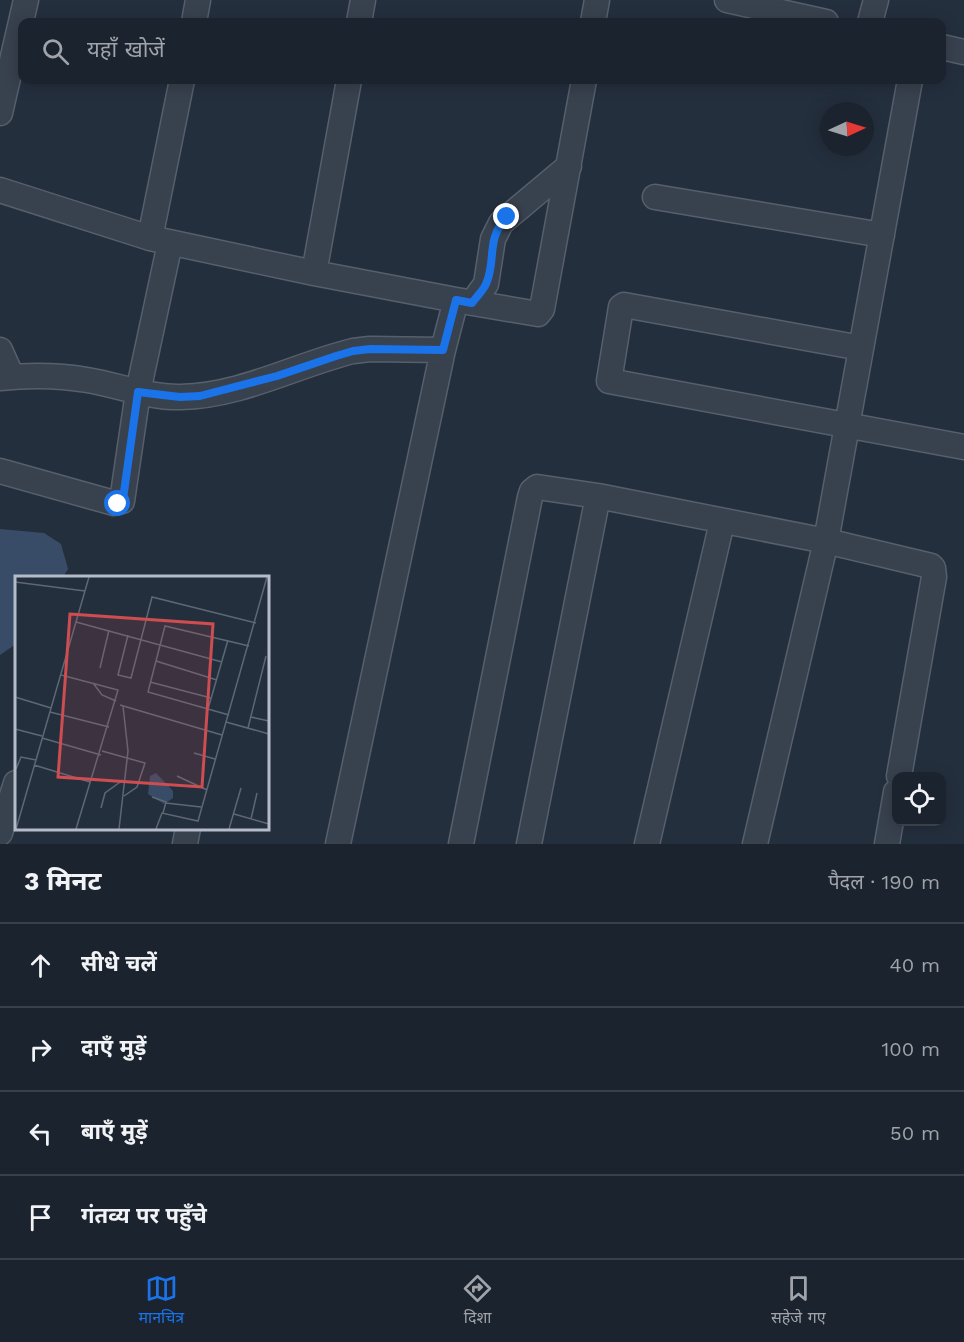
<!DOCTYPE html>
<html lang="hi">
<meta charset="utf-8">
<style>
body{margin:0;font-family:"Work Sans","Noto Sans Devanagari",sans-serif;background:#242b36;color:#f1f3f6}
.controls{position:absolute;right:18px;bottom:18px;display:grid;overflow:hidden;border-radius:12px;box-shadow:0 3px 15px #0003}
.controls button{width:54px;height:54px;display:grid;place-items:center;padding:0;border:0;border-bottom:2px solid #39404a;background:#1b232e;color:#f1f3f6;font:30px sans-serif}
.compass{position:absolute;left:820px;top:102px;width:54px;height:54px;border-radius:50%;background:#1b232e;box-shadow:0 3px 15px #0003;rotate:86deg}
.stop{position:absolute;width:18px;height:18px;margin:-14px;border:4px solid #1a73e8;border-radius:50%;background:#fff}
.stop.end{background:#1a73e8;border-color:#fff;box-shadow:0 2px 6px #0008}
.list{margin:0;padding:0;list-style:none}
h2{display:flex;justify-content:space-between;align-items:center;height:78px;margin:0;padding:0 24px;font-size:26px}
h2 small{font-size:20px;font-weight:400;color:#a0a4aa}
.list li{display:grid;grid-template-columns:39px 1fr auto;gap:18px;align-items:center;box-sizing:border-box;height:84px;padding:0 24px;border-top:2px solid #39404a}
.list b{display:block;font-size:22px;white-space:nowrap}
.list em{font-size:20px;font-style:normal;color:#a0a4aa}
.icon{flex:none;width:33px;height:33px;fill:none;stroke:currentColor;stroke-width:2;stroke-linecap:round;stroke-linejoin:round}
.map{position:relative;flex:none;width:964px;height:844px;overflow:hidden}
.search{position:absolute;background:#1b232e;box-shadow:0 3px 15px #0003;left:18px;right:18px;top:18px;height:66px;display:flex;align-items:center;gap:15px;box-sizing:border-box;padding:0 21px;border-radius:12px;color:#a0a4aa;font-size:22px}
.sheet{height:414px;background:#1b232e}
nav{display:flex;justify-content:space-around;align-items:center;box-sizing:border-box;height:84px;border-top:2px solid #39404a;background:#1b232e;font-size:16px;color:#a0a4aa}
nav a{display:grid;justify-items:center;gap:3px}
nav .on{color:#1a73e8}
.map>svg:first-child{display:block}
</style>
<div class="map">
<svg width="964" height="844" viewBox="0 0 964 844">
<rect width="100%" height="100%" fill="#242f3e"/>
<path fill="#394c67" d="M0 529 44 533 61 544 68 569 63 577H16V644L0 655Z"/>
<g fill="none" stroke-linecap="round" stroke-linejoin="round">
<defs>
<path id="minor" d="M727 0 826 22
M194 22 198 0
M359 22 363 0
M593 22 597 0
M870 22 876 0
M942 47 964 52
M0 113 26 0
M0 190 150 238 314 273 456 300 538 314 542 309 584 80
M655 197 882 235
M150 238 182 80
M314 273 349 80
M472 303 486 284 493 239 501 223 569 166
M861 348 624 305 621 307 609 381 964 447
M0 350 12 377
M0 378C29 375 58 375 87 380 118 385 149 398 181 397 241 396 296 365 353 351L370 349 443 350
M0 471 114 503 122 501 138 392 170 243
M0 833 16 783
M185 844 188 828
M338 844 443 350 456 300
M461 844 530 497 532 491 537 487 598 496 826 541 931 566 933 568 934 577 899 776
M529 844 598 496
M647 844 722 522
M755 844 826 541 910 80
M887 844 896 792"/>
</defs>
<use href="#minor" stroke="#565f6c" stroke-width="27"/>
<use href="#minor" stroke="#38414e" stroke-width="24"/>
</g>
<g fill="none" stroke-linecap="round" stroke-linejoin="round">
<path stroke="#1a73e8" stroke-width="8" d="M118 504 123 499 138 392 180 397 200 396 277 376 336 356 353 351 370 349 443 350 456 300 472 303C476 297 483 291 486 284 497 259 485 240 507 217"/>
</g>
<g transform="translate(15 576)">
<rect width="254" height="254" fill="#242f3e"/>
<path d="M141 197 158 215V222L149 228 133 218 135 200Z" fill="#394c67"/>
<path fill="none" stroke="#5e6776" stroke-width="1.5" d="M0 6 70 15M61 46 207 86M113 59 103 99 116 102 137 21 241 47M141 85 202 104M85 92 94 54M46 99 103 114 61 253M135 106 196 122M78 107 87 119 101 125M0 121 36 132M105 129 207 159M193 133 213 64M35 136 94 151M214 139 133 116 150 50 234 70M236 141 254 145M211 146 254 158M233 152 251 80M0 153 27 160M27 162 86 179M87 175 130 187 122 211 109 220M179 177 200 183M19 189 75 206M1 193 6 181 21 184M162 200 192 214M137 221 151 226 148 237M151 227 186 231M86 232 90 217 108 204M219 238 254 248M236 243 242 217M1 253 74 1M104 253 113 175 108 130M141 253 147 237 183 245 252 1M214 253 226 212"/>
<path fill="#ce4d50" fill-opacity="0.15" stroke="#ce4d50" stroke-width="3" d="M55 38 198 48 187 211 43 201Z"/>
<rect width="254" height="254" fill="none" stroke="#b4bcc9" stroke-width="3"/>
</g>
</svg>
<div class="controls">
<button><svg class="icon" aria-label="locate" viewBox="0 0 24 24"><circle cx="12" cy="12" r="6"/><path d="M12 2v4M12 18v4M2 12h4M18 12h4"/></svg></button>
</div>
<svg class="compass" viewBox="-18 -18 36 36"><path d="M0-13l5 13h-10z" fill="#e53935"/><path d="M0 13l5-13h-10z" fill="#a0a4aa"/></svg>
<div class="stop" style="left:118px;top:504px"></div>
<div class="stop end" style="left:507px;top:217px"></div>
<div class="search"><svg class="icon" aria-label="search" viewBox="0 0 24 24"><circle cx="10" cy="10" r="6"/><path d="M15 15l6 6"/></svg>यहाँ खोजें</div>
</div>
<section class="sheet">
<h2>3 मिनट<small>पैदल · 190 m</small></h2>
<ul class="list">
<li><svg class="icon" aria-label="ahead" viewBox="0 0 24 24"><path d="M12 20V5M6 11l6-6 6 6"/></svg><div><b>सीधे चलें</b></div><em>40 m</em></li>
<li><svg class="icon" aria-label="right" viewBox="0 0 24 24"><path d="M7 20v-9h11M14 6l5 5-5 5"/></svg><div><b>दाएँ मुड़ें</b></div><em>100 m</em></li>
<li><svg class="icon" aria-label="left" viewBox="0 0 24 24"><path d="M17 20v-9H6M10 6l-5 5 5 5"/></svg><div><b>बाएँ मुड़ें</b></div><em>50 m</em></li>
<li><svg class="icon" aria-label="arrive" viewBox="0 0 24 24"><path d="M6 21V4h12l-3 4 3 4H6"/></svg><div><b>गंतव्य पर पहुँचे</b></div></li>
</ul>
</section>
<nav>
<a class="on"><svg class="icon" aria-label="map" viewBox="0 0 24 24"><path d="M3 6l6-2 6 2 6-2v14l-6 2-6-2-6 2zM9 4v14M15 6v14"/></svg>मानचित्र</a>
<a><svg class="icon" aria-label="directions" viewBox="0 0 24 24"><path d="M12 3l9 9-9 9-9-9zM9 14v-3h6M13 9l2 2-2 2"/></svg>दिशा</a>
<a><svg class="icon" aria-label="saved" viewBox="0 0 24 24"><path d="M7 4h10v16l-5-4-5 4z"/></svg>सहेजे गए</a>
</nav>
